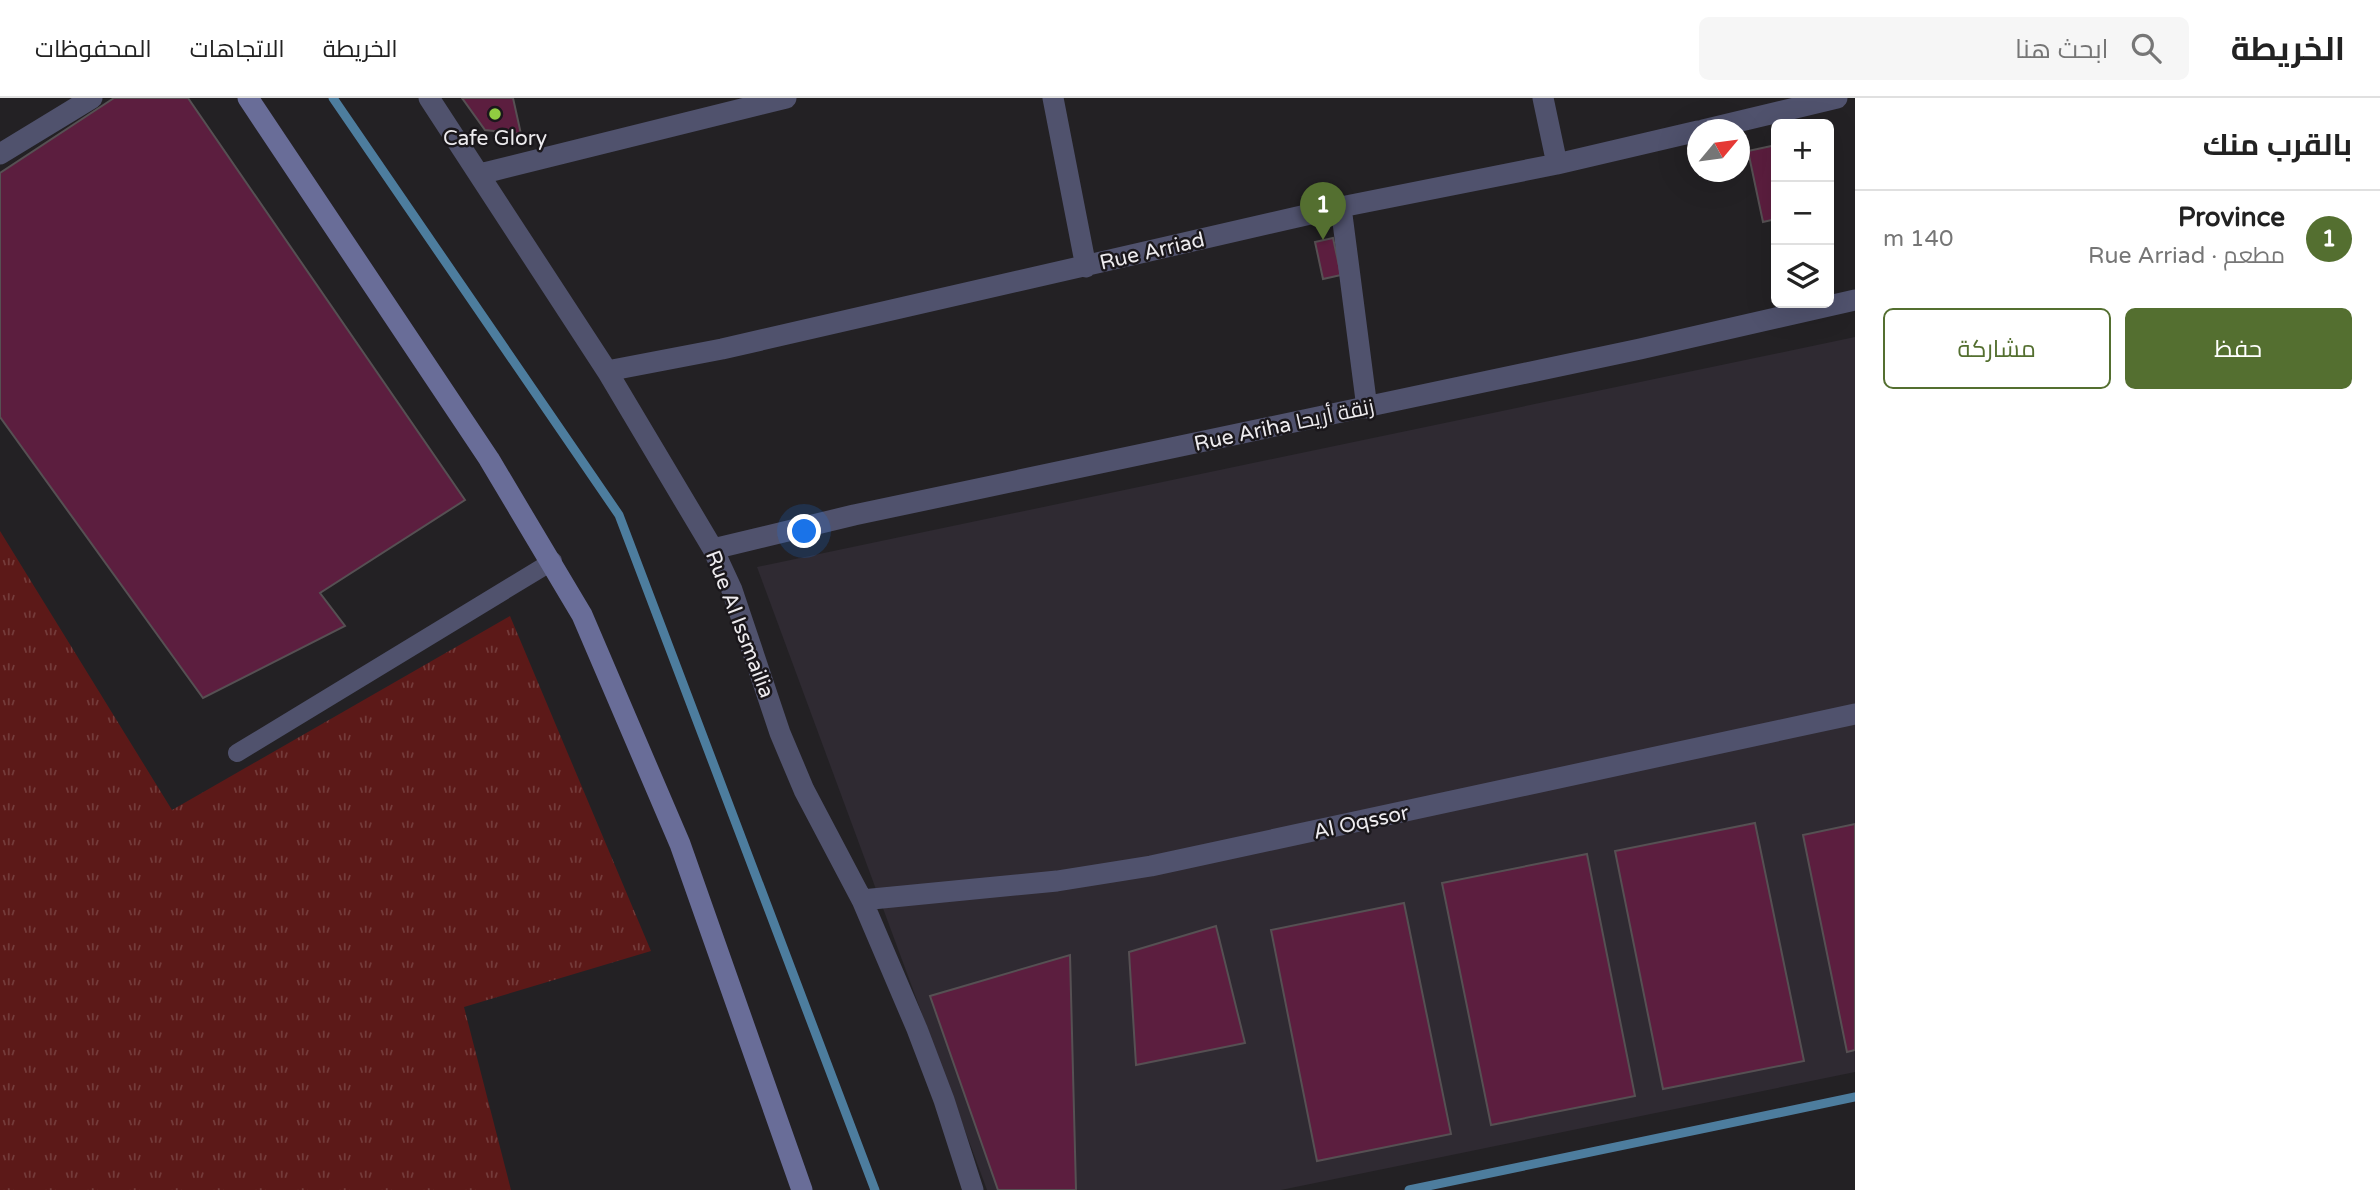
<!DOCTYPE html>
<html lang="ar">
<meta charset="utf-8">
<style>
body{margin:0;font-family:"Varela Round",Cairo,sans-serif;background:#f6f6f6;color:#222;direction:rtl}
.controls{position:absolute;right:21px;top:21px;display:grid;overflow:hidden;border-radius:10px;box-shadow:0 7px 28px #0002}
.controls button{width:63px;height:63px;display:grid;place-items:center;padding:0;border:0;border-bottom:2px solid #e0e0e0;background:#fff;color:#222;font:35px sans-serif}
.compass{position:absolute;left:1687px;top:21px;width:63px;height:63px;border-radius:50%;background:#fff;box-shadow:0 7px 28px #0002;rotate:61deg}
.you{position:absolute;left:805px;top:434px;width:24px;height:24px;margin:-18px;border:5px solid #fff;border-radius:50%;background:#1a73e8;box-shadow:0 0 0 10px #1a73e833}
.badge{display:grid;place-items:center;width:46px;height:46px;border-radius:50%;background:#546f30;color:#fff;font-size:23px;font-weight:700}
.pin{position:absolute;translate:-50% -58px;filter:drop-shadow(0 2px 4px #0008)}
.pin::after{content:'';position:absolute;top:37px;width:24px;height:21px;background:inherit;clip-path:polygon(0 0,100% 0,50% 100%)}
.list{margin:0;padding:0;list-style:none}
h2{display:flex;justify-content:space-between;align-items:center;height:91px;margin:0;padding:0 28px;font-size:30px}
h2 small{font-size:23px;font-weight:400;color:#767676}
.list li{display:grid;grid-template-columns:46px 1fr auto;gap:21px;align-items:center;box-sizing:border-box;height:98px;padding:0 28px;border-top:2px solid #e0e0e0}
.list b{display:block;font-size:26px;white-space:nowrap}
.list p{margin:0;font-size:23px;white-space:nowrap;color:#767676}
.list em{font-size:23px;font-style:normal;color:#767676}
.actions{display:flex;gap:14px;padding:21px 28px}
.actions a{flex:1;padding:16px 0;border:2px solid #546f30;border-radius:10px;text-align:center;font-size:24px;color:#546f30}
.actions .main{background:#546f30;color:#fff}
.icon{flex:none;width:38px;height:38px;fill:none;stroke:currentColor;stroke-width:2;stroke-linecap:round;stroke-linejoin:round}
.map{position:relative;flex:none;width:1855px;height:1092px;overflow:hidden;direction:ltr}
header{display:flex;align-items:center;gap:42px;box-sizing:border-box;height:98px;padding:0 35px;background:#fff;border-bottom:2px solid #e0e0e0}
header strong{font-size:33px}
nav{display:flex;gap:38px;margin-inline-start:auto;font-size:24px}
.search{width:490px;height:63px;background:#f6f6f6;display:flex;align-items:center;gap:18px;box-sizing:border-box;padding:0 24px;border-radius:10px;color:#767676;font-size:26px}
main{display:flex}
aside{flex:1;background:#fff}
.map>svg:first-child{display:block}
</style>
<header>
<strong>الخريطة</strong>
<div class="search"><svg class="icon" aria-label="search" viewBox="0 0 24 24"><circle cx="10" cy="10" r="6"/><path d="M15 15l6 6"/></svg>ابحث هنا</div>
<nav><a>الخريطة</a><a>الاتجاهات</a><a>المحفوظات</a></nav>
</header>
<main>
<aside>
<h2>بالقرب منك<small></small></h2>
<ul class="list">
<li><span class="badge">1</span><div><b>Province</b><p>مطعم · Rue Arriad</p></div><em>140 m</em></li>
</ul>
<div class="actions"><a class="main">حفظ</a><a>مشاركة</a></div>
</aside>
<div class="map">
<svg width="1855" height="1092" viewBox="0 0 1855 1092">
<defs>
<pattern id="grass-tufts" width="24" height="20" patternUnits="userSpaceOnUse" patternTransform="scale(1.75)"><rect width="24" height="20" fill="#5c1918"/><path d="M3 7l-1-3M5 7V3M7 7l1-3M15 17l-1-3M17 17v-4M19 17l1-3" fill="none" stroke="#743b3a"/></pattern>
</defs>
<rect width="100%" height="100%" fill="#232124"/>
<path fill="#2f2a32" d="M1855 239V974L1281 1092H987L757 469Z"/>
<path fill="url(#grass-tufts)" d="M0 433 172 712 510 518 651 853 464 909 511 1092H0Z"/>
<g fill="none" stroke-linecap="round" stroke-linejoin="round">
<path stroke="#4d7d9e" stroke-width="9" d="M333 0 619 417 875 1092
M1409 1092 1855 999"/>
</g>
<path fill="#5c1e3f" stroke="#565053" stroke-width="2" d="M114 0H188L465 402 320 495 345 528 203 600 0 319V75Z
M462 0H513L521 36 485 32Z
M1776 47V121L1763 124 1748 53Z
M1333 140 1341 177 1323 181 1315 144Z
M1755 725 1804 963 1663 991 1615 753Z
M1855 726V952L1847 954 1803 737Z
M1587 756 1635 998 1491 1027 1442 785Z
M1404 805 1451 1036 1317 1063 1271 832Z
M1216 828 1245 945 1136 967 1129 854Z
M1070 857 1076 1092H998L930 898Z"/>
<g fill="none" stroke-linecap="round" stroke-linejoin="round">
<path stroke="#50526d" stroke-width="18" d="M237 655 553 463"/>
<path stroke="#50526d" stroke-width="21" d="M429 0 607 273 713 451 732 492 780 635 804 692 862 802 917 931 944 1002 973 1092
M1053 0 1086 169
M1543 0 1557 66
M1703 32 1837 0
M0 56 92 0
M480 76 786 0
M1341 109 1367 310
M607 273 722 251 1341 109 1557 66 1698 33
M713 451 854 417 1640 251 1855 202
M862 802 1057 783 1151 768 1855 616"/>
<path stroke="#696d98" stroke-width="21" d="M248 0 489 361 582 517 680 746 802 1092"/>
</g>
<circle fill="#90cd41" stroke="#1a171b" stroke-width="2.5" cx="495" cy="16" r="7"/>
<g text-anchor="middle" stroke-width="5" stroke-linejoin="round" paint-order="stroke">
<g font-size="21" fill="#edebee" stroke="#1a171b">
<text x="495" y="47">Cafe Glory</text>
</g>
<g font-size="21" fill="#edebee" stroke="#1a171b">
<text transform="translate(1152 153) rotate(-13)" y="7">Rue Arriad</text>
<text transform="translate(1284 327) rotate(-12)" y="7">Rue Ariha زنقة أريحا</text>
<text transform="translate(740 526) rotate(69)" y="7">Rue Al Issmailia</text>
<text transform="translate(1361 724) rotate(-12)" y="7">Al Oqssor</text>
</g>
</g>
</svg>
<div class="controls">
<button>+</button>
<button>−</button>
<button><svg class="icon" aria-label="layers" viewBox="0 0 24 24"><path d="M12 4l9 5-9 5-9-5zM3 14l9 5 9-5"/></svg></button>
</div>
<svg class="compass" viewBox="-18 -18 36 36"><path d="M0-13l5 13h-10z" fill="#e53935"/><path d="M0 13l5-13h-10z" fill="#767676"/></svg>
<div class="you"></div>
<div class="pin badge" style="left:1323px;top:142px">1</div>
</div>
</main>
